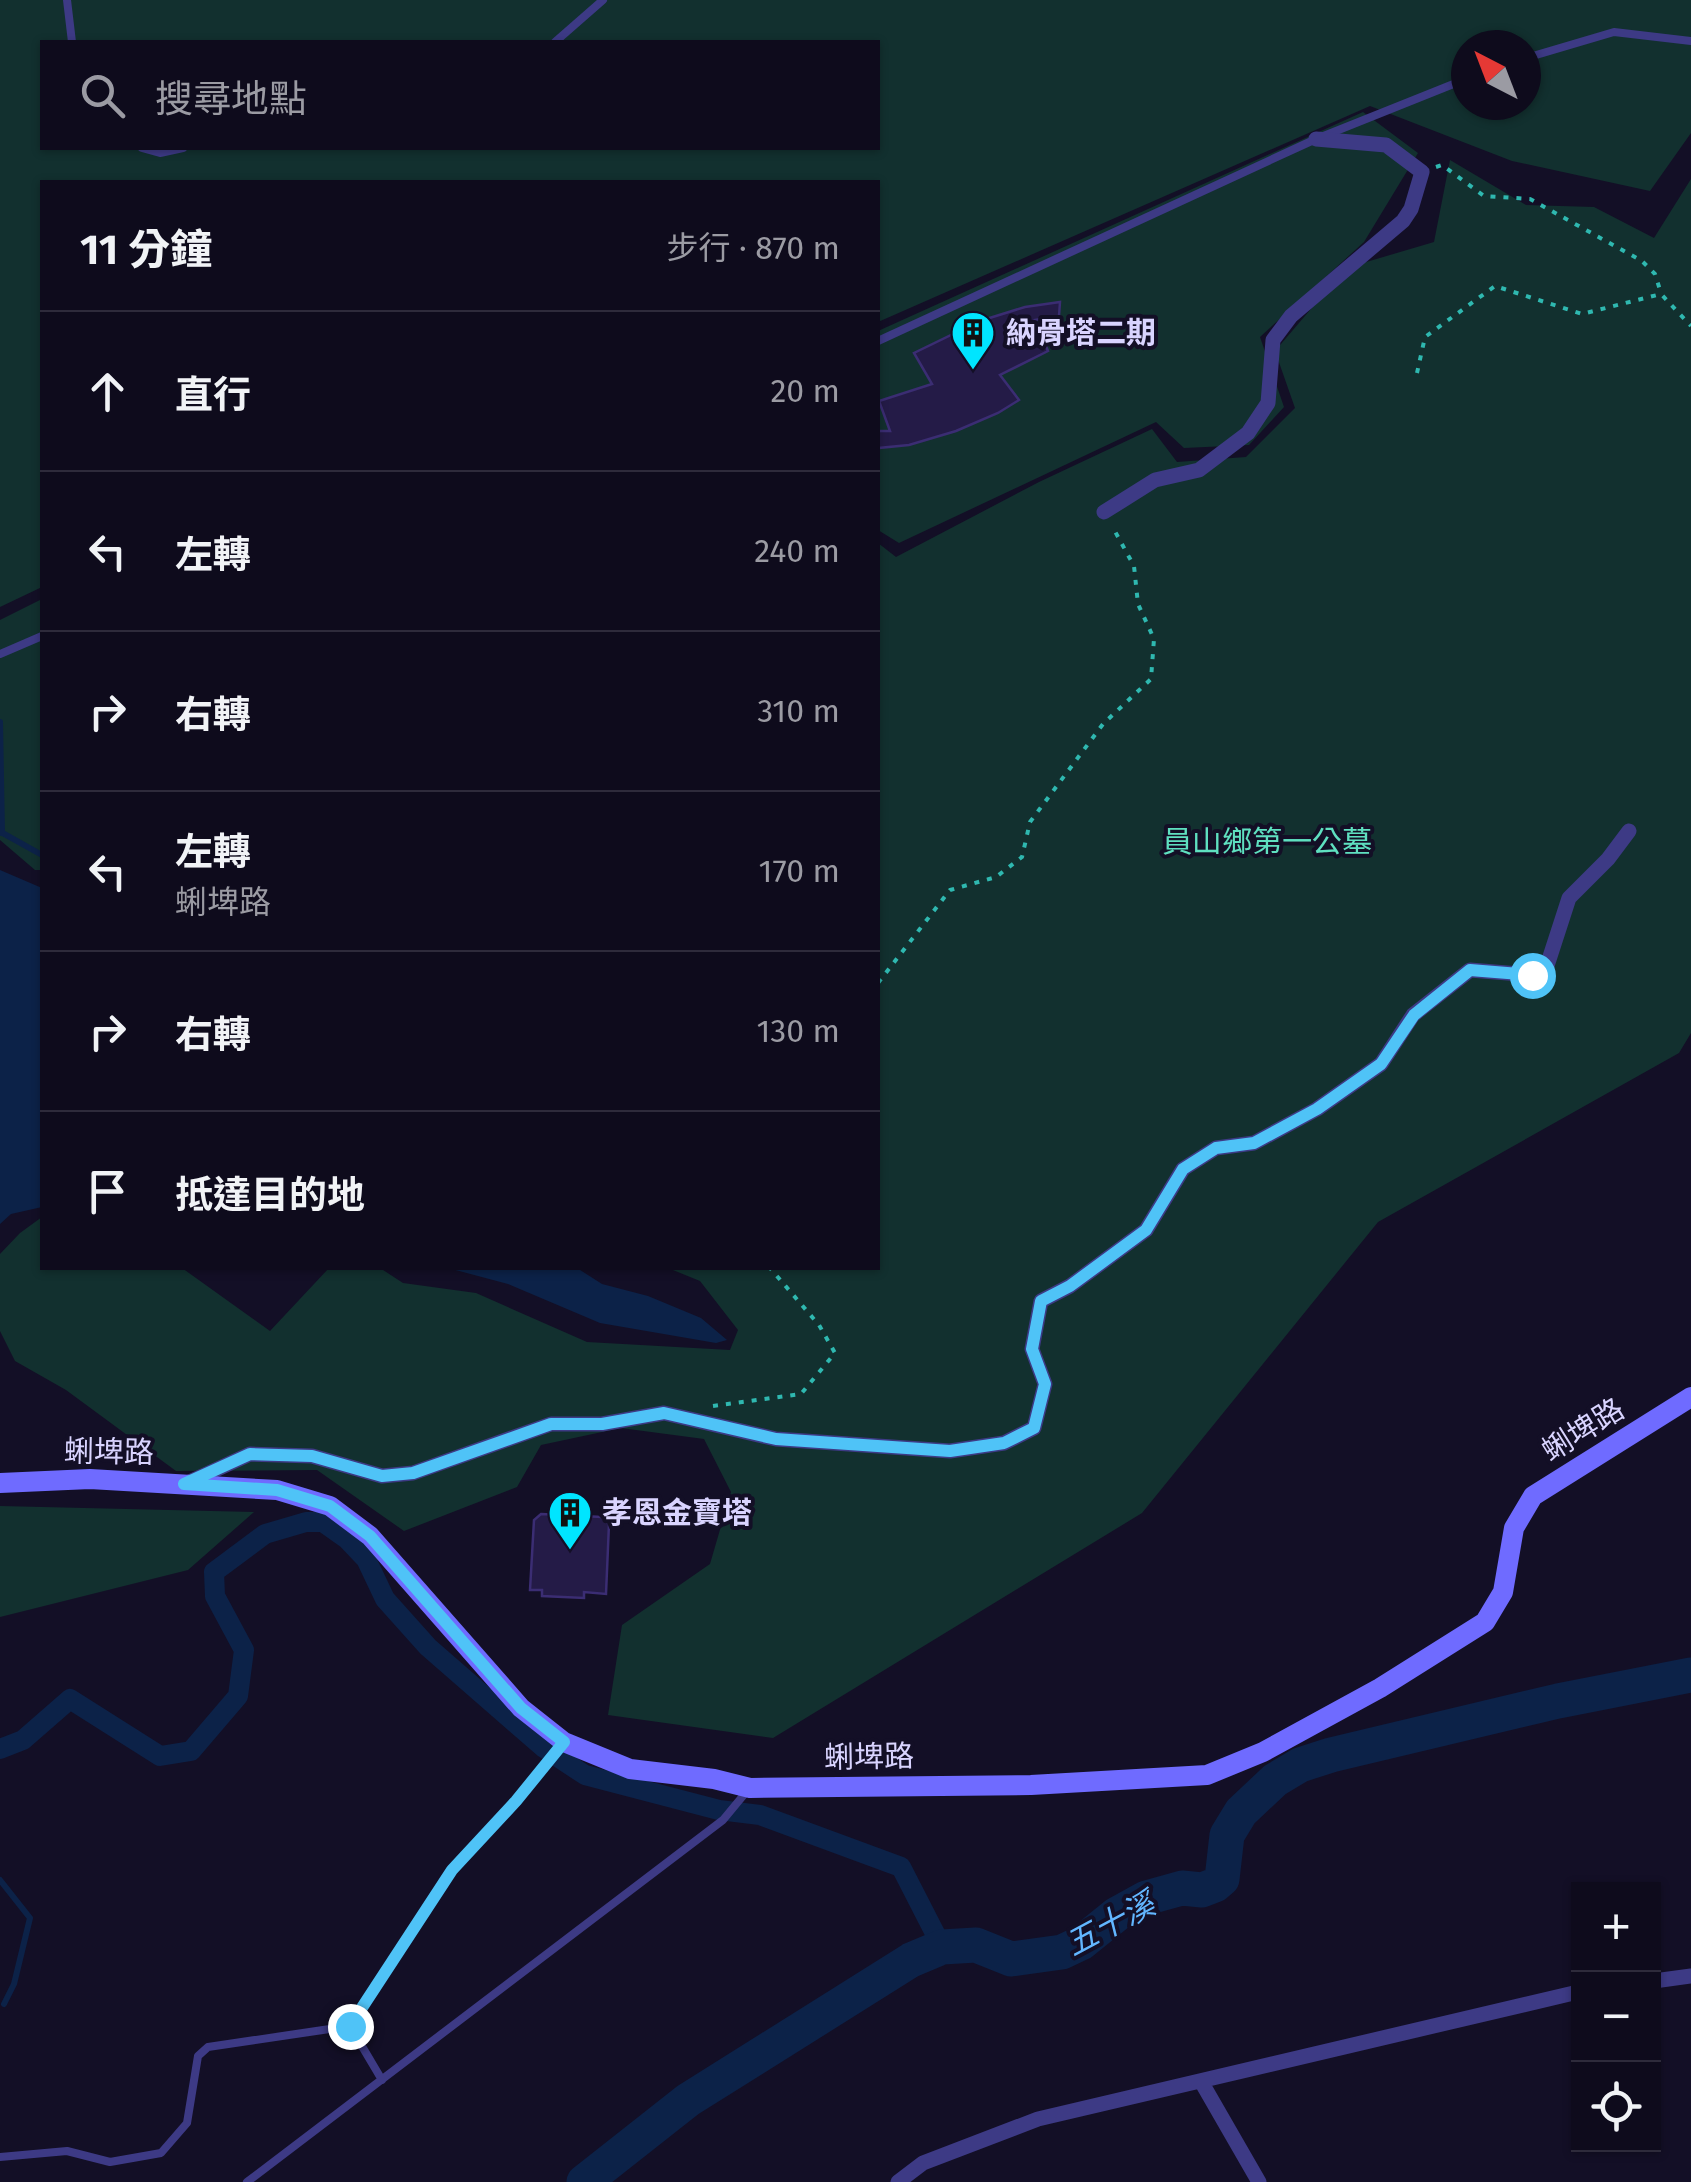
<!DOCTYPE html>
<html lang="zh-TW">
<meta charset="utf-8">
<style>
body{margin:0;font-family:"Fira Sans","Noto Sans TC",sans-serif;background:#171425;color:#f1f3f6}
.controls{position:absolute;right:30px;bottom:30px;display:grid;overflow:hidden;border-radius:0px;box-shadow:0 2px 8px #0004}
.controls button{width:90px;height:90px;display:grid;place-items:center;padding:0;border:0;border-bottom:2px solid #2e2b3b;background:#0e0b1c;color:#f1f3f6;font:50px sans-serif}
.compass{position:absolute;left:1451px;top:30px;width:90px;height:90px;border-radius:50%;background:#0e0b1c;box-shadow:0 2px 8px #0004;rotate:318deg}
.stop{position:absolute;width:30px;height:30px;margin:-22px;border:8px solid #4fc3f7;border-radius:50%;background:#fff}
.stop.end{background:#4fc3f7;border-color:#fff;box-shadow:0 2px 10px #0008}
.list{margin:0;padding:0;list-style:none}
h2{display:flex;justify-content:space-between;align-items:center;height:130px;margin:0;padding:0 40px;font-size:42px}
h2 small{font-size:32px;font-weight:400;color:#9b9ba3}
.list li{display:grid;grid-template-columns:65px 1fr auto;gap:30px;align-items:center;box-sizing:border-box;height:160px;padding:0 40px;border-top:2px solid #2e2b3b}
.list b{display:block;font-size:38px;white-space:nowrap}
.list p{margin:0;font-size:32px;white-space:nowrap;color:#9b9ba3}
.list em{font-size:32px;font-style:normal;color:#9b9ba3}
.icon{flex:none;width:55px;height:55px;fill:none;stroke:currentColor;stroke-width:2;stroke-linecap:round;stroke-linejoin:round}
.map{position:relative;flex:none;width:1691px;height:2182px;overflow:hidden}
.search{position:absolute;background:#0e0b1c;box-shadow:0 2px 8px #0004;left:40px;top:40px;width:840px;height:110px;display:flex;align-items:center;gap:25px;box-sizing:border-box;padding:0 35px;border-radius:0px;color:#9b9ba3;font-size:38px}
.panel{position:absolute;background:#0e0b1c;box-shadow:0 2px 8px #0004;left:40px;top:180px;width:840px;height:1090px;border-radius:0px}
.map>svg:first-child{display:block}
</style>
<div class="map">
<svg width="1691" height="2182" viewBox="0 0 1691 2182">
<rect width="100%" height="100%" fill="#130f26"/>
<path fill="#12302f" fill-rule="evenodd" d="M0 0H1691V133L1650 191 1512 161 1370 106 878 322V182H42V587L0 607ZM42 42H878V148H42ZM1466 45H1526V105H1466Z
M1363 112 1418 153 1364 242 1260 337 1284 407 1249 445 1184 448 1156 422 899 543 878 530V331Z
M1450 160 1526 205 1594 207 1654 238 1691 179V1033L1679 1053 1378 1222 1142 1513 773 1738 608 1715 622 1625 710 1564 731 1492 704 1439 621 1428 541 1445 517 1487 404 1531 317 1470 176 1471 66 1390 15 1361 0 1331V1254L20 1233 42 1217V1268H182L270 1331 329 1268H380L403 1283 476 1293 587 1342 730 1350 738 1330 700 1281 668 1268H878V543L896 557 1039 482 1152 429 1177 462 1246 457 1295 408 1275 351 1346 268 1434 242Z
M42 599V870H35L0 840V620Z
M0 1506 254 1512 188 1570 0 1617Z"/>
<path fill="#0c2248" d="M0 870 42 888V1207L11 1214 0 1224Z
M448 1268H577L602 1284 648 1296 701 1318 727 1340 716 1343 600 1323 508 1284Z"/>
<g fill="none" stroke-linecap="round" stroke-linejoin="round">
<path stroke="#0c2248" stroke-width="6" d="M0 722 2 833
M1 832 42 855
M0 1880 30 1918 14 1984 4 2004"/>
<path stroke="#0c2248" stroke-width="20" d="M0 1749 23 1740 70 1699 160 1756 191 1751 238 1696 244 1650 215 1596 214 1572 265 1534 306 1522H323L347 1539 366 1559 385 1599 428 1647 544 1748 585 1775 719 1810 760 1815 901 1867 942 1947"/>
<path stroke="#0c2248" stroke-width="35" d="M584 2182 688 2100 911 1960 942 1947 976 1945 1011 1959 1062 1952 1081 1943 1117 1914 1146 1898 1182 1888 1202 1890 1215 1885 1222 1879 1227 1835 1241 1812 1275 1780 1300 1765 1331 1755 1558 1701 1691 1675"/>
</g>
<path fill="#241b47" stroke="#3b2d73" stroke-width="2.5" d="M1060 302 1059 316 1035 320 1048 351 1000 375 1019 400 998 413 956 431 909 445 878 448V431H890L879 401 932 384 914 353 980 321 1025 307Z
M541 1514 602 1517 609 1524 606 1594 584 1592V1598L542 1596V1590H530L534 1520Z"/>
<g fill="none" stroke-linecap="round" stroke-linejoin="round">
<path stroke="#2fb8b0" stroke-width="4" stroke-dasharray="5 8" stroke-linecap="butt" d="M1436 167 1442 165 1484 196 1530 199 1642 261 1655 274 1661 293
M1417 373 1425 337 1495 286 1582 314 1661 294 1691 326
M878 983 950 890 996 877 1022 857 1030 822 1103 724 1151 679 1154 639 1138 604 1134 566 1112 526
M713 1406 801 1394 835 1353 819 1325 770 1268"/>
<path stroke="#3d3a85" stroke-width="8" d="M67 0 72 42
M555 42 603 0
M1526 58 1614 32 1691 41
M142 148 160 153 183 148
M878 341 1316 139 1466 79
M0 654 42 636
M350 2026 382 2080
M0 2157 67 2151 110 2162 161 2153 187 2123 198 2056 208 2047 350 2026 452 1870 516 1801 564 1742
M247 2182 723 1820 747 1791"/>
<path stroke="#3d3a85" stroke-width="15" d="M1104 512 1155 480 1199 470 1248 433 1268 403 1273 340 1291 316 1403 221 1411 209 1422 172 1386 145 1316 139
M185 1484 250 1454 312 1456 382 1476 413 1473 551 1424H602L664 1413 776 1439 950 1451 1004 1443 1034 1428 1045 1384 1032 1349 1041 1301 1070 1286 1146 1230 1183 1169 1216 1148 1254 1143 1317 1109 1381 1064 1413 1015 1470 970 1532 975 1545 972 1569 898 1608 859 1629 831
M1654 1981 1691 1976
M1202 2083 1259 2182
M898 2182 923 2163 1038 2119 1578 1992"/>
<path stroke="#6f6bff" stroke-width="20" d="M0 1483 90 1479 277 1490 330 1506 370 1536 521 1708 564 1742 630 1769 714 1779 750 1788 1031 1785 1207 1775 1263 1752 1380 1688 1485 1622 1503 1592 1514 1528 1533 1496 1691 1397"/>
</g>
<g fill="none" stroke-linecap="round" stroke-linejoin="round">
<path stroke="#4fc3f7" stroke-width="12" d="M350 2026 452 1870 516 1801 564 1742 521 1708 370 1536 330 1506 277 1490 184 1484 250 1454 312 1456 382 1476 413 1473 551 1424H602L664 1413 776 1439 950 1451 1004 1443 1034 1428 1045 1384 1032 1349 1041 1301 1070 1286 1146 1230 1183 1169 1216 1148 1254 1143 1317 1109 1381 1064 1414 1015 1470 970 1532 975"/>
</g>
<defs>
<symbol id="building-pin" viewBox="-11 -11 22 30"><path d="M0 17L-7.5 6A9.5 9.5 0 1 1 7.5 6Z" fill="#00e5ff" stroke="#130f26"/><path d="M-4-6H4V6H1V3H-1V6H-4ZM-2.5-4.3h1.7v1.8h-1.7ZM.8-4.3h1.7v1.8H.8ZM-2.5-1h1.7V.8h-1.7ZM.8-1h1.7V.8H.8Z" fill="#111"/></symbol>
</defs>
<g fill-rule="evenodd">
<use href="#building-pin" x="948" y="308" width="50" height="68"/>
<use href="#building-pin" x="545" y="1488" width="50" height="68"/>
</g>
<g text-anchor="middle" stroke-width="8" stroke-linejoin="round" paint-order="stroke">
<g font-size="30" font-weight="bold" fill="#d9d4ff" stroke="#130f26" text-anchor="start">
<text x="1006" y="343">納骨塔二期</text>
<text x="602" y="1523">孝恩金寶塔</text>
</g>
<g font-size="30" fill="#5fe0c0" stroke="#130f26">
<text x="1267" y="852">員山鄉第一公墓</text>
</g>
<g font-size="30" fill="#d9d4ff" stroke="#130f26">
<text transform="translate(1583 1430) rotate(-32)" y="10">蜊埤路</text>
<text transform="translate(109 1452) rotate(1)" y="10">蜊埤路</text>
<text transform="translate(869 1757) rotate(-1)" y="10">蜊埤路</text>
</g>
<g font-size="32" font-style="italic" fill="#62b6ff" stroke="#130f26">
<text transform="translate(1110 1924) rotate(-28)" y="11">五十溪</text>
</g>
</g>
</svg>
<div class="controls">
<button>+</button>
<button>−</button>
<button><svg class="icon" aria-label="locate" viewBox="0 0 24 24"><circle cx="12" cy="12" r="6"/><path d="M12 2v4M12 18v4M2 12h4M18 12h4"/></svg></button>
</div>
<svg class="compass" viewBox="-18 -18 36 36"><path d="M0-13l5 13h-10z" fill="#e53935"/><path d="M0 13l5-13h-10z" fill="#9b9ba3"/></svg>
<div class="stop" style="left:1532px;top:975px"></div>
<div class="stop end" style="left:350px;top:2026px"></div>
<div class="search"><svg class="icon" aria-label="search" viewBox="0 0 24 24"><circle cx="10" cy="10" r="6"/><path d="M15 15l6 6"/></svg>搜尋地點</div>
<section class="panel">
<h2>11 分鐘<small>步行 · 870 m</small></h2>
<ul class="list">
<li><svg class="icon" aria-label="ahead" viewBox="0 0 24 24"><path d="M12 20V5M6 11l6-6 6 6"/></svg><div><b>直行</b></div><em>20 m</em></li>
<li><svg class="icon" aria-label="left" viewBox="0 0 24 24"><path d="M17 20v-9H6M10 6l-5 5 5 5"/></svg><div><b>左轉</b></div><em>240 m</em></li>
<li><svg class="icon" aria-label="right" viewBox="0 0 24 24"><path d="M7 20v-9h11M14 6l5 5-5 5"/></svg><div><b>右轉</b></div><em>310 m</em></li>
<li><svg class="icon" aria-label="left" viewBox="0 0 24 24"><path d="M17 20v-9H6M10 6l-5 5 5 5"/></svg><div><b>左轉</b><p>蜊埤路</p></div><em>170 m</em></li>
<li><svg class="icon" aria-label="right" viewBox="0 0 24 24"><path d="M7 20v-9h11M14 6l5 5-5 5"/></svg><div><b>右轉</b></div><em>130 m</em></li>
<li><svg class="icon" aria-label="arrive" viewBox="0 0 24 24"><path d="M6 21V4h12l-3 4 3 4H6"/></svg><div><b>抵達目的地</b></div></li>
</ul>
</section>
</div>
